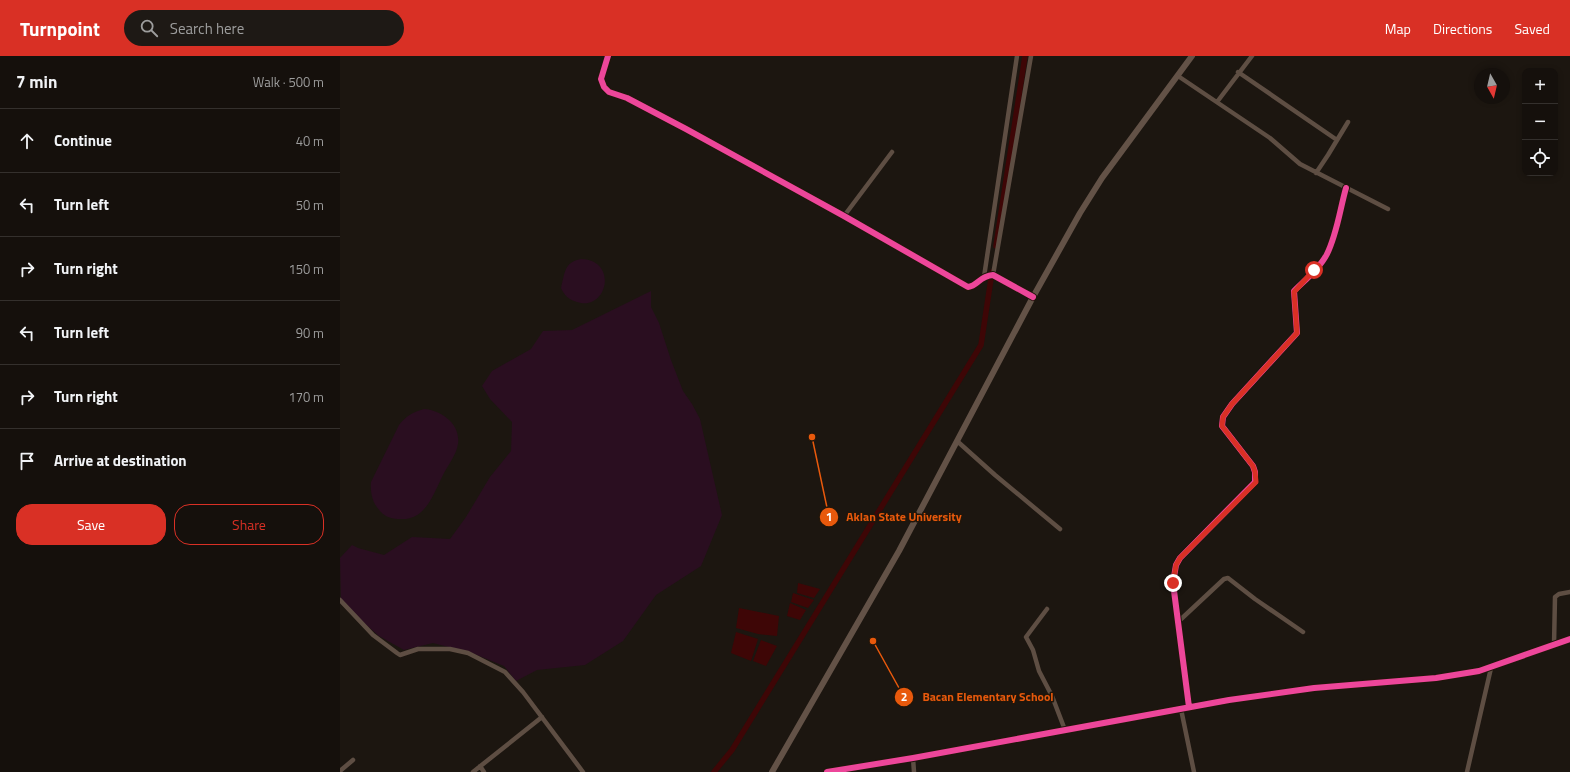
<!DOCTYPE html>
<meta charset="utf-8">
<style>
body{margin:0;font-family:"Titillium Web",sans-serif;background:#1e1915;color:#f1f3f6}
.controls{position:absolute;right:12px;top:12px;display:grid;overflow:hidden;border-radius:8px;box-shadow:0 2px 6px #0003}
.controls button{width:36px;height:36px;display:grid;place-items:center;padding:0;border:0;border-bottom:1px solid #34302d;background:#15100c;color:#f1f3f6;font:20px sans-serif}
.compass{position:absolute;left:1134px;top:12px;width:36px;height:36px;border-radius:50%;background:#15100c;box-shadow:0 2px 6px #0003;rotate:172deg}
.stop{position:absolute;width:12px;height:12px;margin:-9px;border:3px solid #d93025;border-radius:50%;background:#fff}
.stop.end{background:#d93025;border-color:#fff;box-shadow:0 1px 4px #0008}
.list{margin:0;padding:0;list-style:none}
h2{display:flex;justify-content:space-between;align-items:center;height:52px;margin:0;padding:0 16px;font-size:17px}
h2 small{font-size:13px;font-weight:400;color:#9d9d9d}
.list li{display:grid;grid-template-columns:26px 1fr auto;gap:12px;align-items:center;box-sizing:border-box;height:64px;padding:0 16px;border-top:1px solid #34302d}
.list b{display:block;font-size:15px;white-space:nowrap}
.list em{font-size:13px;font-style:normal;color:#9d9d9d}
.actions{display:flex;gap:8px;padding:12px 16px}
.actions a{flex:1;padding:9px 0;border:1px solid #d93025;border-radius:16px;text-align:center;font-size:14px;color:#d93025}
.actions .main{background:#d93025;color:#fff}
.icon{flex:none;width:22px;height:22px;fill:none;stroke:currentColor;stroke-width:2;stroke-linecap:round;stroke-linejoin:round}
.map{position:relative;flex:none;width:1230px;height:716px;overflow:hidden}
header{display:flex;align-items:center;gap:24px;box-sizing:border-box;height:56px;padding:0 20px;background:#d93025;color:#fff}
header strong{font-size:19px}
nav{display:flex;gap:22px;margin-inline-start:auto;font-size:14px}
.search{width:280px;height:36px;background:#1e1915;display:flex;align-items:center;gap:10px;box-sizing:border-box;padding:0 14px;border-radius:22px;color:#9d9d9d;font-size:15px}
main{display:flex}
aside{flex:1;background:#15100c}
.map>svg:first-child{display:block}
</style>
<header>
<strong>Turnpoint</strong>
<div class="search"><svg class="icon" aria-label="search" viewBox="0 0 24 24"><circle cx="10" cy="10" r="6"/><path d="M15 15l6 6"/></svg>Search here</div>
<nav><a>Map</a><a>Directions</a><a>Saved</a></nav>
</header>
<main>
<aside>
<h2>7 min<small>Walk · 500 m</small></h2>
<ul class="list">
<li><svg class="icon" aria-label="ahead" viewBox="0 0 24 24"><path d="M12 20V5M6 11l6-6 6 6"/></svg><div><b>Continue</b></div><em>40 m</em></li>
<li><svg class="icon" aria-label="left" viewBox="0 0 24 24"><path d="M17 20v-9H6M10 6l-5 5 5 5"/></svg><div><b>Turn left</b></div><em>50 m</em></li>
<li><svg class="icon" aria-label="right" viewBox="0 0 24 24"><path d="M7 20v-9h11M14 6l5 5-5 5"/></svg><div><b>Turn right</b></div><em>150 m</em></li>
<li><svg class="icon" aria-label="left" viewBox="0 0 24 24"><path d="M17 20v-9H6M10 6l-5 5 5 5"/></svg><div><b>Turn left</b></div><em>90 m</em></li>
<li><svg class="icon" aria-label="right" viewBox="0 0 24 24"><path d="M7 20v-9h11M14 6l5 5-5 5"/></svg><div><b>Turn right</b></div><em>170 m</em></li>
<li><svg class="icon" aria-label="arrive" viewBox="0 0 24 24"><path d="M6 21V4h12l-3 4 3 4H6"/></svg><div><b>Arrive at destination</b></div></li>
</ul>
<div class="actions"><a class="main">Save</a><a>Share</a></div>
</aside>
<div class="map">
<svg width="1230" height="716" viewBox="0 0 1230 716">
<rect width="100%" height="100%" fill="#1c1610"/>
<path fill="#2a0e20" d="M241 203C279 204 267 256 237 246 229 244 224 239 221 232 225 217 224 206 241 203Z
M311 235V251L319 267 331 304 343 335 352 348 360 363 382 459 361 510 316 539 283 585 245 609 197 614 176 625 164 610 132 597 93 587 64 594 39 580 1 547 0 502 12 489 18 492 44 499 72 481 110 483 126 461 150 421 171 395 172 366 150 343 142 330 152 315 191 293 203 275 232 274Z
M84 353C101 354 121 368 118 388 116 400 107 410 102 421 93 439 85 465 60 463 54 463 48 462 43 458 33 449 30 439 31 426L59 369C66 360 73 356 84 353Z"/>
<path fill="#3e0606" d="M458 527 480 533 474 542 457 537Z
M453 537 474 544 468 552 451 546Z
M450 547 466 554 460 564 447 560Z
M399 552 439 560 437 580 418 578 396 572Z
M396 576 418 583 411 605 391 597Z
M421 584 437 590 426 610 413 605Z"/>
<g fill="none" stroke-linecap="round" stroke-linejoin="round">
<path stroke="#3e0606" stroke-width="5.5" d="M656 190 685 0
M374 716 392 694 641 289 652 216"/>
<path stroke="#5e4e43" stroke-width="4.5" d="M268 0 261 23 264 31 269 36 287 42 346 73 504 160 628 231C638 230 639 220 653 219L693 241
M898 16 997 84
M838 20 930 82 960 108 1048 153
M877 46 912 0
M976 117 988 99 1008 66
M504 160 552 96
M653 219 691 0
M644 221 677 0
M617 385 655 419 720 473
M0 544 33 579 57 597 60 599 78 593H110L128 597 165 616 183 636 243 716
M707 553 686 581 693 594 699 615 712 640 725 674
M839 565 884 523 888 522 915 543 963 576
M1214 589 1215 541 1219 538 1230 536
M849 651 833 527 836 509 840 502 915 426V416L913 410 882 370 883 361 892 348 957 277 954 235C965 224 980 212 987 198 997 178 1000 153 1006 132
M841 653 854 716
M573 702 574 716
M140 710 144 716
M0 715 13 704
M133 716 202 661
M487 716 573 702 889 644 974 632 1096 622 1139 615 1230 583
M1127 716 1151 612"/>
<path stroke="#635247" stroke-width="6" d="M432 716 559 495 693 241 740 157 762 122 852 0"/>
<defs>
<path id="cycleway" d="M268 0 261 23 264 31 269 36 287 42 346 73 504 160 628 231C638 230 639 220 653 219L693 241
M849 651 833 527 836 509 840 502 915 426V416L913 410 882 370 883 361 892 348 957 277 954 235C965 224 980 212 987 198 997 178 1000 153 1006 132
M487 716 573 702 889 644 974 632 1096 622 1139 615 1230 583"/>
</defs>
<use href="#cycleway" stroke="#21160b" stroke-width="8"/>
<use href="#cycleway" stroke="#ed469a" stroke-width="6"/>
</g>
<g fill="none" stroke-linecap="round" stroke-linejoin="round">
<path stroke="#d93025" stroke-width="5" d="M833 527 836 509 840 502 916 426 915 416 913 410 882 370 883 361 892 348 957 277 954 236 974 214"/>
</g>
<path fill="none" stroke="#e8590c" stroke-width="1.5" d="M472 381L489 461M533 585L564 641"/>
<g fill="#e8590c" stroke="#21160b" stroke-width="1.5">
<circle cx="472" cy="381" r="4"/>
<circle cx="533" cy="585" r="4"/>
<circle cx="489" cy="461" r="10"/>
<circle cx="564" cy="641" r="10"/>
</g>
<g font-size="12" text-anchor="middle" font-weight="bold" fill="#fff">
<text x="489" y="465">1</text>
<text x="564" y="645">2</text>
</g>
<g font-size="12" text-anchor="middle" font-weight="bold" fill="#e8590c" stroke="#21160b" stroke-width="3" stroke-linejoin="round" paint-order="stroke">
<text x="564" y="465">Aklan State University</text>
<text x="648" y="645">Bacan Elementary School</text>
</g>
</svg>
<div class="controls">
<button>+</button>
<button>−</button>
<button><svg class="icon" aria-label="locate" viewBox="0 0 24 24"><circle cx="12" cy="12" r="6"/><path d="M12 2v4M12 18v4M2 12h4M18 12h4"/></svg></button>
</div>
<svg class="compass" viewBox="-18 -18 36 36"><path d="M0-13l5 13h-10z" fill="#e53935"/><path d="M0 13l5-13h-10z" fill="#9d9d9d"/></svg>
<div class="stop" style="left:974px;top:214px"></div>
<div class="stop end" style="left:833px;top:527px"></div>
</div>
</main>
